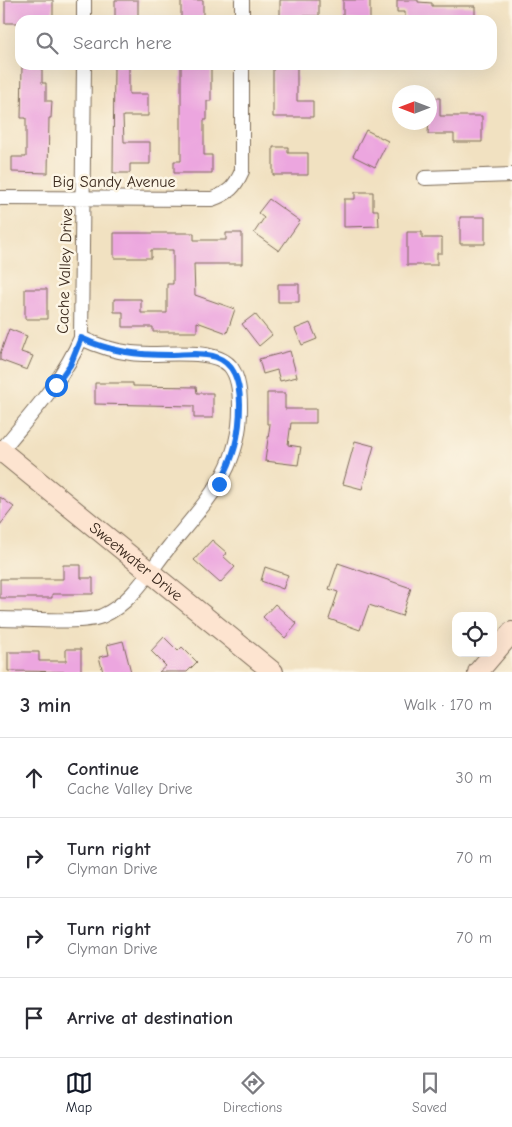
<!DOCTYPE html>
<meta charset="utf-8">
<style>
body{margin:0;font-family:"Comic Neue",sans-serif;background:#f2f2f3;color:#2b2b33}
.controls{position:absolute;right:15px;bottom:15px;display:grid;overflow:hidden;border-radius:10px;box-shadow:0 5px 20px #0002}
.controls button{width:45px;height:45px;display:grid;place-items:center;padding:0;border:0;border-bottom:1px solid #e1e1e2;background:#fff;color:#2b2b33;font:25px sans-serif}
.compass{position:absolute;left:392px;top:85px;width:45px;height:45px;border-radius:50%;background:#fff;box-shadow:0 5px 20px #0002;rotate:270deg}
.stop{position:absolute;width:15px;height:15px;margin:-11px;border:4px solid #1a73e8;border-radius:50%;background:#fff}
.stop.end{background:#1a73e8;border-color:#fff;box-shadow:0 1px 5px #0008}
.list{margin:0;padding:0;list-style:none}
h2{display:flex;justify-content:space-between;align-items:center;height:65px;margin:0;padding:0 20px;font-size:21px}
h2 small{font-size:16px;font-weight:400;color:#7c7c81}
.list li{display:grid;grid-template-columns:32px 1fr auto;gap:15px;align-items:center;box-sizing:border-box;height:80px;padding:0 20px;border-top:1px solid #e1e1e2}
.list b{display:block;font-size:19px;white-space:nowrap}
.list p{margin:0;font-size:16px;white-space:nowrap;color:#7c7c81}
.list em{font-size:16px;font-style:normal;color:#7c7c81}
.icon{flex:none;width:28px;height:28px;fill:none;stroke:currentColor;stroke-width:2;stroke-linecap:round;stroke-linejoin:round}
.map{position:relative;flex:none;width:512px;height:672px;overflow:hidden}
.search{position:absolute;background:#fff;box-shadow:0 5px 20px #0002;left:15px;right:15px;top:15px;height:55px;display:flex;align-items:center;gap:12px;box-sizing:border-box;padding:0 18px;border-radius:15px;color:#7c7c81;font-size:19px}
.sheet{height:385px;background:#fff}
nav{display:flex;justify-content:space-around;align-items:center;box-sizing:border-box;height:70px;border-top:1px solid #e1e1e2;background:#fff;font-size:14px;color:#7c7c81}
nav a{display:grid;justify-items:center;gap:2px}
nav .on{color:#111827}
.map>svg:first-child{display:block}
</style>
<div class="map">
<svg width="512" height="672" viewBox="0 0 512 672">
<rect width="100%" height="100%" fill="#fcf5e5"/>
<filter id="ink" filterUnits="userSpaceOnUse"><feTurbulence type="fractalNoise" baseFrequency=".02" numOctaves="2"/><feDisplacementMap in="SourceGraphic" scale="10" xChannelSelector="R" yChannelSelector="G"/><feConvolveMatrix kernelMatrix="1 2 1 2 8 2 1 2 1" color-interpolation-filters="sRGB"/></filter>
<filter id="wash" filterUnits="userSpaceOnUse"><feTurbulence type="fractalNoise" baseFrequency=".0096" numOctaves="4" result="noise"/><feDisplacementMap in="SourceGraphic" scale="20" xChannelSelector="R" yChannelSelector="G"/><feGaussianBlur stdDeviation="1.12" result="paint"/><feColorMatrix in="noise" values="0 0 0 0 0 0 0 0 0 0 0 0 0 0 0 0 0 1.4 0 .05"/><feComposite in="paint" operator="in"/></filter>
<g filter="url(#wash)">
<rect width="100%" height="100%" fill="#f1e1c1"/>
<g id="blocks">
<path fill="#eca6df" d="M5 0H53V20H20V23H5Z
M115 0H138V20H115Z
M181 0H203V20H181Z
M280 0H319V16H280Z
M343 0H370V20H343Z
M397 0H418V2L432 3V6H475V20H405V12H397Z
M22 65H42V83H46V101H52L51 118H49L48 173 12 172V157H26V118H21Z
M114 65H129V94H148V116H123L124 142H150V164H130V173H113Z
M181 65H211V101H207V120H204V155H212V173H174V161H181Z
M273 65H297V101H313V117H273Z
M430 98H440V116H482V142H454V134H428Z
M366 130 388 141 375 167 353 156Z
M273 147H288V153H308V175H273Z
M355 192H373V210H378L379 226 344 227V199H355Z
M269 199 300 221 279 251 254 233 264 218 258 213Z
M460 217H485V244H460Z
M407 232H422V238H442V253H437V265H407Z
M114 233H194V240H226V233H242V264H194L195 295 235 309 227 333 197 322V332H153V327H123V312H114V299H141V313H167V284H173V250H151V258H114Z
M278 284H299V302H278Z
M25 289H47V319H25Z
M255 314 272 335 259 346 242 324Z
M310 323 317 339 302 345 295 329Z
M9 329 27 336 21 352 33 356 27 370 0 360V354Z
M290 351 297 377 280 381 277 370 263 374 259 359Z
M95 383H133V386L196 387 197 393H213V418H194V406L95 404Z
M267 393H285V409H316V423H291L288 445 301 447 298 465 265 461 270 424H267Z
M355 441 374 446 362 489 343 484Z
M0 497 14 507 0 525Z
M212 540 227 553 223 556 235 567 220 583 194 560Z
M338 563 411 588 402 616 369 605 360 630 329 619 338 592 329 589Z
M63 565H81V578H93V594H52V598H0V579H63Z
M265 567 288 575 283 589 261 581Z
M275 604 297 624 285 638 263 617Z
M164 637 178 651 182 647 197 662 187 672H159L166 666 151 651Z
M123 641 131 672H103L99 657 109 655 107 645Z
M66 649H81V672L8 671V652H39V661H66Z"/>
</g>
</g>
<g filter="url(#ink)">
<use href="#blocks" fill-opacity="0" stroke="#7b6a57" stroke-width="1"/>
<g fill="none" stroke-linecap="round" stroke-linejoin="round">
<defs>
<path id="street" d="M242 0V20
M84 20V0
M425 178 512 175
M0 198 212 199C229 193 235 187 242 171V65
M0 452C30 415 62 382 81 338L84 65
M0 619C22 619 85 624 102 616 132 603 149 572 169 547 206 501 241 469 240 406 240 393 239 377 230 366 211 346 158 357 131 353 113 351 98 346 81 338"/>
<g id="secondary">
<path id="s1" d="M0 450 273 672"/>
<path d="M478 672 512 632"/>
</g>
</defs>
<use href="#street" stroke="#7b6a57" stroke-width="16"/>
<use href="#secondary" stroke="#7b6a57" stroke-width="22"/>
<use href="#street" stroke="#fff" stroke-width="14"/>
<use href="#secondary" stroke="#fde4d0" stroke-width="20"/>
</g>
</g>
<g fill="none" stroke-linecap="round" stroke-linejoin="round" filter="url(#ink)">
<path stroke="#1a73e8" stroke-width="6" d="M56 385 70 365 81 338C110 352 138 355 170 355 184 355 202 352 216 357 236 364 240 386 240 404 240 435 234 458 219 484"/>
</g>
<g text-anchor="middle" stroke-width="5" stroke-linejoin="round" paint-order="stroke">
<g font-size="16" fill="#3b2a1e" stroke="#fcf5e5">
<text x="114" y="187">Big Sandy Avenue</text>
<text transform="translate(64 271) rotate(-88)" y="6">Cache Valley Drive</text>
<text dy="6" stroke="none"><textPath href="#s1" startOffset="176">Sweetwater Drive</textPath></text>
</g>
</g>
</svg>
<div class="controls">
<button><svg class="icon" aria-label="locate" viewBox="0 0 24 24"><circle cx="12" cy="12" r="6"/><path d="M12 2v4M12 18v4M2 12h4M18 12h4"/></svg></button>
</div>
<svg class="compass" viewBox="-18 -18 36 36"><path d="M0-13l5 13h-10z" fill="#e53935"/><path d="M0 13l5-13h-10z" fill="#7c7c81"/></svg>
<div class="stop" style="left:56px;top:385px"></div>
<div class="stop end" style="left:219px;top:484px"></div>
<div class="search"><svg class="icon" aria-label="search" viewBox="0 0 24 24"><circle cx="10" cy="10" r="6"/><path d="M15 15l6 6"/></svg>Search here</div>
</div>
<section class="sheet">
<h2>3 min<small>Walk · 170 m</small></h2>
<ul class="list">
<li><svg class="icon" aria-label="ahead" viewBox="0 0 24 24"><path d="M12 20V5M6 11l6-6 6 6"/></svg><div><b>Continue</b><p>Cache Valley Drive</p></div><em>30 m</em></li>
<li><svg class="icon" aria-label="right" viewBox="0 0 24 24"><path d="M7 20v-9h11M14 6l5 5-5 5"/></svg><div><b>Turn right</b><p>Clyman Drive</p></div><em>70 m</em></li>
<li><svg class="icon" aria-label="right" viewBox="0 0 24 24"><path d="M7 20v-9h11M14 6l5 5-5 5"/></svg><div><b>Turn right</b><p>Clyman Drive</p></div><em>70 m</em></li>
<li><svg class="icon" aria-label="arrive" viewBox="0 0 24 24"><path d="M6 21V4h12l-3 4 3 4H6"/></svg><div><b>Arrive at destination</b></div></li>
</ul>
</section>
<nav>
<a class="on"><svg class="icon" aria-label="map" viewBox="0 0 24 24"><path d="M3 6l6-2 6 2 6-2v14l-6 2-6-2-6 2zM9 4v14M15 6v14"/></svg>Map</a>
<a><svg class="icon" aria-label="directions" viewBox="0 0 24 24"><path d="M12 3l9 9-9 9-9-9zM9 14v-3h6M13 9l2 2-2 2"/></svg>Directions</a>
<a><svg class="icon" aria-label="saved" viewBox="0 0 24 24"><path d="M7 4h10v16l-5-4-5 4z"/></svg>Saved</a>
</nav>
